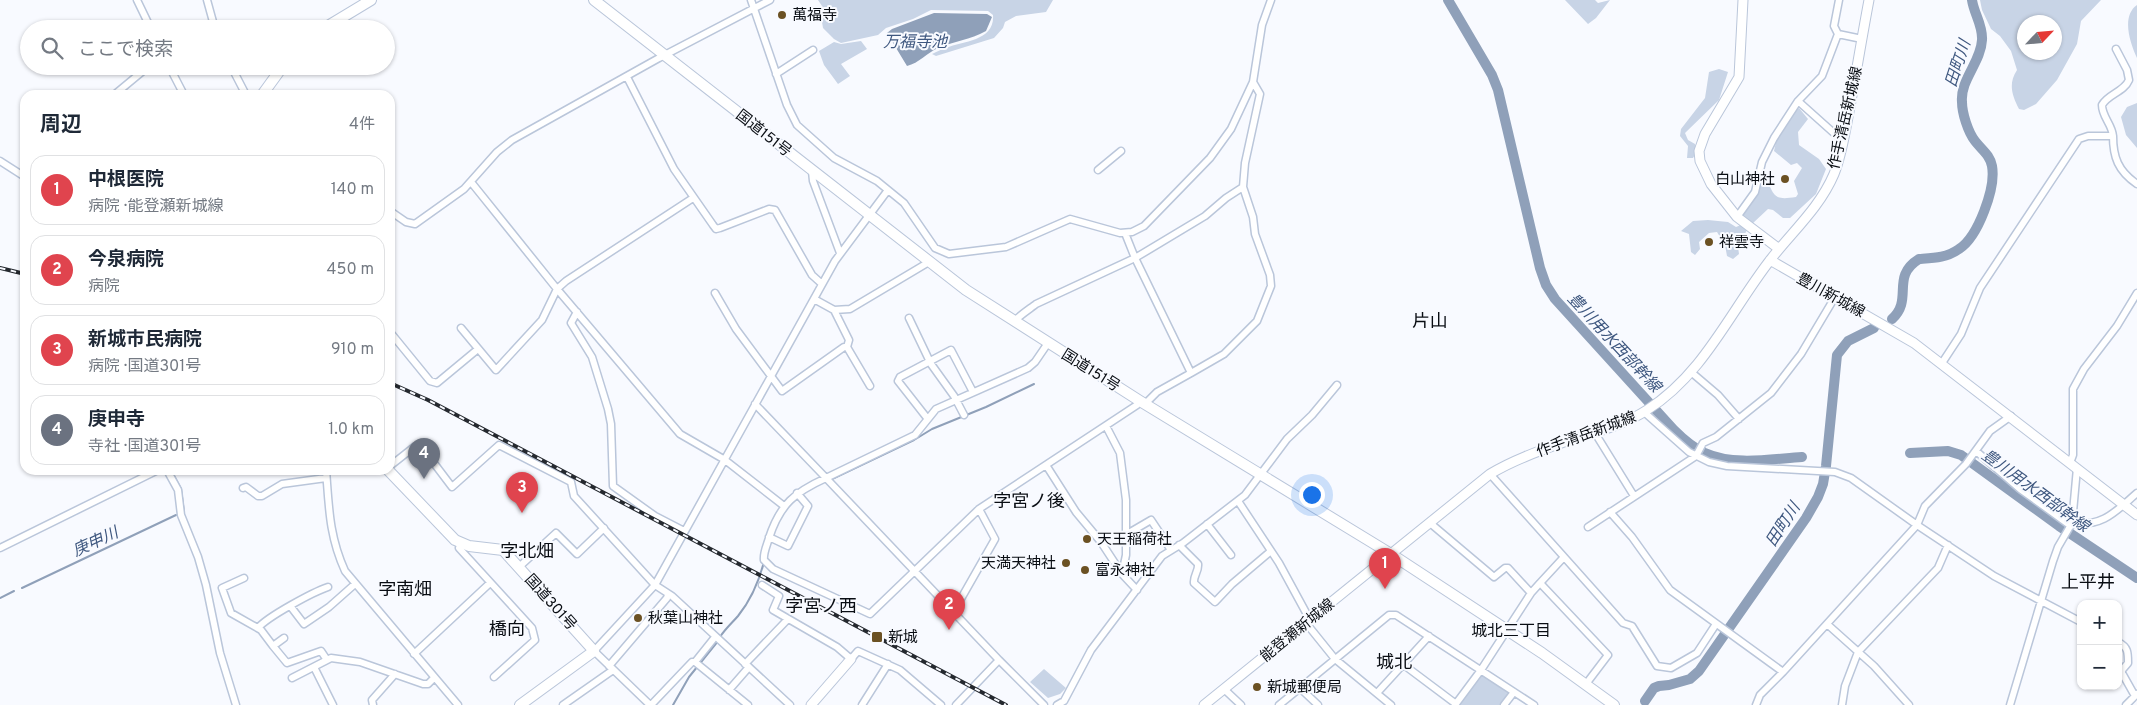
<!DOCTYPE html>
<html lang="ja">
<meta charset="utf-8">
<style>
body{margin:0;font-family:Overpass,"Noto Sans JP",sans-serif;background:#f2f2f3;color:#1f2937}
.controls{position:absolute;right:15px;bottom:15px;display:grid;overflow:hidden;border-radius:10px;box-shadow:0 1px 4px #0004}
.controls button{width:45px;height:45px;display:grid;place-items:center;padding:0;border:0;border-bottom:1px solid #e0e1e3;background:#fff;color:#1f2937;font:25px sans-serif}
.compass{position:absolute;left:2017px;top:15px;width:45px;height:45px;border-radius:50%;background:#fff;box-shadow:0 1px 4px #0004;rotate:64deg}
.you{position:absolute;left:1311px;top:494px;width:18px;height:18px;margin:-12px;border:4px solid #fff;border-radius:50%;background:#1a73e8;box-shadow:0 0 0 8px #1a73e833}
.badge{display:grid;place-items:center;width:32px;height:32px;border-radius:50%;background:#6b5123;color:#fff;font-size:16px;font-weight:700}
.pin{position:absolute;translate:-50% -41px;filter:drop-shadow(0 1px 2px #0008)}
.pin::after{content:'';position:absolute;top:26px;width:18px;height:15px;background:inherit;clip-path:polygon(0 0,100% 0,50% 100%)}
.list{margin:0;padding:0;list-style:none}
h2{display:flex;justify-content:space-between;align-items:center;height:65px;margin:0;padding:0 20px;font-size:21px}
h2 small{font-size:16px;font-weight:400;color:#747a83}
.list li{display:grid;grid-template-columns:32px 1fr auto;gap:15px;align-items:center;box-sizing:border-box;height:70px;margin:0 10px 10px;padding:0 10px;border:1px solid #e0e1e3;border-radius:15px}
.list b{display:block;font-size:19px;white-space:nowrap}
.list p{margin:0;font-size:16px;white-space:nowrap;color:#747a83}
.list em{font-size:16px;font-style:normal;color:#747a83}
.icon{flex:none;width:28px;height:28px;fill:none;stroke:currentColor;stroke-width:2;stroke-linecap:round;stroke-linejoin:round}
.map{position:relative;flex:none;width:2137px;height:705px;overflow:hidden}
.search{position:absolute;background:#fff;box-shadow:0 1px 4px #0004;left:20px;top:20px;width:375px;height:55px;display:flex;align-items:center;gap:12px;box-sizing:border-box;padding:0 18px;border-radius:28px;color:#747a83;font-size:19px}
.panel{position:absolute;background:#fff;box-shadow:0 1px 4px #0004;left:20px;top:90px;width:375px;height:385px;border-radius:15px}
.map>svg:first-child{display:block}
</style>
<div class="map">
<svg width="2137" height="705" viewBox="0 0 2137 705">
<rect width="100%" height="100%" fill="#f8faff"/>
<path fill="#c8d4e6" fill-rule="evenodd" d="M818 0H1053L1046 12 1016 16 1005 22 1003 28 994 38 936 56 932 54C937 52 941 49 946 48 964 41 995 41 993 15L988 11 931 10 913 19 886 28 878 35 841 43 834 39 823 28 821 16 822 6Z
M1565 0H1595L1598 3 1610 0 1596 18 1588 24Z
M1980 0H2101L2081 21 2077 44 2057 80 2036 104 2024 110 2019 109C2012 95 2008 84 2017 70L2011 51 2000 36 1991 29 1982 10ZM2024 22H2054V52H2024Z
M2137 5V58C2130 43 2121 16 2137 5Z
M861 41 867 49 841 64 850 76 838 84 824 65 819 51 834 42 841 44Z
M1719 69 1728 72 1719 100 1685 133 1688 140 1695 144 1696 153 1693 158H1687L1688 146 1680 136 1681 129 1705 98 1709 72Z
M2137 103V148L2126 135 2121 117 2127 107Z
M1799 108 1808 119 1798 132 1799 145 1819 159 1826 169 1816 194 1790 218H1783L1773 210 1768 209 1752 224 1741 216 1753 201 1764 178 1767 179C1774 198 1776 200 1796 197L1798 194 1794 181 1802 168 1797 163 1791 165 1774 151C1777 136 1786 118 1799 108Z
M1708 220 1728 222 1736 227 1741 225 1747 230 1738 247 1739 254 1733 259 1727 256 1725 245 1717 232 1709 233 1699 242 1700 249 1695 255 1691 252 1689 234 1681 231 1693 221Z
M1044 669 1066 688 1060 694 1048 698 1030 682Z
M1481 677H1485L1508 692V695L1501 705H1459Z"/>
<path fill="#8fa0b9" d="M934 13 987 14 992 17 986 31C970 40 954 41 938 48 927 53 919 63 907 66L887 33 892 29Z"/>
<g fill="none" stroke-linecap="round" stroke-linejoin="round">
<path stroke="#8fa0b9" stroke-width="2" d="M172 472 181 489 184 512
M830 480 914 440 932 429 986 407 1034 384
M22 588 176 515
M0 598 14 591
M720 637C725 629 732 623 738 616 751 600 759 581 764 562
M673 705 689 677 718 641"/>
<path stroke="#8fa0b9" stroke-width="10" d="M1448 0 1492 75 1498 90 1540 268 1546 285 1555 299 1674 430C1683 439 1693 448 1705 453 1734 466 1771 459 1802 457
M1892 319C1914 299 1890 277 1919 259 1934 258 1946 258 1959 249 1978 237 1996 188 1992 166 1990 155 1982 150 1975 141 1968 132 1962 113 1962 102 1960 80 1981 62 1982 40 1983 25 1974 14 1972 0
M1910 453 1948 451 1961 455 2059 526 2137 578
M1645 701 1654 688 1659 686 1669 685 1690 679 1699 671 1806 518 1818 497 1823 484 1826 466 1837 355 1848 341 1874 328"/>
<defs>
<path id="minor" d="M137 0 151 29
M207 0 215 29
M751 0 787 105 797 125 834 158 877 181 904 203 935 248 949 254 1006 247 1070 219 1120 233 1132 232 1144 226 1210 158 1231 129 1253 82 1262 25 1271 0
M1839 0 1834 26 1838 34 1862 39
M169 66 184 95
M231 66 246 95
M776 74 813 50
M627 77 674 169 713 225 716 229 720 228 769 209 775 210 812 275 822 284
M114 95 149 66
M1798 101 1836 135 1843 139
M2113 136C2112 124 2102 117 2102 105 2108 94 2124 92 2129 80L2127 70 2116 49
M0 161 25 177
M1098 170 1121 151
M812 171 813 181 840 253
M471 182 557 289 680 434 725 460 784 506
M390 211 406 222 415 224 464 189 497 152 512 140 659 58 770 0
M1737 217 1755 192 1762 162 1774 138 1798 101 1822 76 1838 34
M1125 233 1135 258 1191 373 1157 392 1145 404
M715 293 736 329 782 391 844 347H847
M814 299 834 310 850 309 929 262
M834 310 849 340 847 347 870 386
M577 312 571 323 592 357 608 409 611 424 613 486 655 516 684 531
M909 318 931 364 954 396 964 415
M1014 322C1017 317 1031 308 1036 304L1135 258 1205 216 1226 198 1243 187
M461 328 496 370 542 320 557 289 566 281 693 198
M390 332 430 381 437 383 478 349
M1942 363 1961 334 1980 288 2079 139 2088 136H2113C2113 157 2118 171 2137 184
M1691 372 1718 395 1739 419
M1191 373 1224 354 1257 321 1271 286 1270 275 1255 234 1253 217 1243 187 1245 163 1260 94 1253 82
M755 404 826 478C795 492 780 504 769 538 767 545 763 553 764 560L773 569 870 614 979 509 1137 405 1140 401
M1644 412 1689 452 1709 462 1727 466 1835 472 1851 478 1917 525 1994 576 2081 622
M927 418 898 381 900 377 951 350 973 392
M1106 426 1120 453 1126 500V555L1122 574 1137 590
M1595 433 1634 496
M1976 451 2020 489 2071 526
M2070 463 2073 455V389L2084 369 2117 326 2137 293
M1046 465 1076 512 1101 542 1122 574
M390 466 414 447 421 446 452 487 499 445 571 482 574 496 655 585 672 596 790 705
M167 470 178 490 181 515 198 557 206 585 220 653 236 705
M326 470C329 507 329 536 345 571L458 705
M1490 474 1623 623 1632 626 1657 666 1671 668 1697 653 1716 624
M243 488 246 487 258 496H262L282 484 326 478
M1238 501 1279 563 1310 620
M1610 512 1632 537 1670 590 1783 672 1917 525 1925 506 1966 464 1990 431 2011 416
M1430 523 1494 577 1505 568H1508L1531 593 1540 583 1608 655 1586 684
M2072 523C2103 527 2115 512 2137 493
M1207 524 1231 555
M1588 527 1696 456 1703 443 1716 437 1771 393 1801 354 1835 297
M1127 534 1151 520 1171 550
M769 537 788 546 808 506 797 493
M461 543 459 548 532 628 535 640 494 677
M1179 545 1198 564C1199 571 1193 576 1194 583L1215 602 1232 584 1271 551
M0 548 158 470
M519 567 556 533 577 554 604 528
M244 578 222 588 231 613 261 630 273 646 284 638
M1540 583 1564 557
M762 585 779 596 773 610 837 647 851 659 858 651 900 670 941 705
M291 607 304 624 329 607 355 584
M954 611 995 539 979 509
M1306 623 1335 659 1391 705
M1827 624 1874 666 1909 705
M258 628C267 617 313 592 328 587
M2118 642C2128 647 2128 652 2128 663L2122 670V673L2135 696
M273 646 287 663 321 651 327 660
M414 654 490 583
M999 660 826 478 915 435 936 409 1028 368 1035 362 1048 343
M695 662 715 637
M745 664 788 619
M1404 665 1456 704
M609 666 667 598 668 595
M314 667 333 705
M292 678 331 658 360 662 423 684H428L434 678
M1224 689 1241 705
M729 690 749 667
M1377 693 1429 636
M373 705 372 700 395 674
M563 705 613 670
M650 705 594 651 655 585 835 261 888 190
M651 705 692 662H695L748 705
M862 705 888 664
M956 705 999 660 1044 705
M1057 705 1064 701 1091 650 1162 556 1183 543 1245 495 1287 439 1312 415 1337 385
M1279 705 1300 688
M1318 705 1300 688 1389 615H1396L1534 705
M1455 705 1481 670 1531 593
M1504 705 1514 692
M1756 705 1760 695 1783 672
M1842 705 1845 686 1858 652 1938 568 1948 545
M2010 705 2053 561 2058 547 2072 523 2077 468
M2126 705 2137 694"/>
<path id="major" d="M1743 0 1739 77 1705 134 1699 151 1700 161 1711 184 1737 217 1779 249
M1770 260 1914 343 2137 515
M811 705 851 659
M1204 705 1490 474C1515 459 1542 450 1570 440 1596 432 1624 425 1647 410 1704 374 1731 310 1771 259 1793 231 1820 207 1834 174 1842 154 1845 132 1849 112 1856 74 1862 37 1869 0"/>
<path id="highway" d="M594 0 966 290 1140 401 1391 554 1542 653 1614 705
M323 29 371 0
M262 95 283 66
M388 470 455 540 469 546 503 550 594 651 520 705"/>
</defs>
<use href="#minor" stroke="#bac6da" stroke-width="9"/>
<use href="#major" stroke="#bac6da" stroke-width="11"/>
<use href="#highway" stroke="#bac6da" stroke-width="12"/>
<use href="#minor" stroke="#fff" stroke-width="6"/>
<use href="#major" stroke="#fff" stroke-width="9"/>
<use href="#highway" stroke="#fff" stroke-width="10"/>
<defs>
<path id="rail" d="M0 268 25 274
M390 383 428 400 1006 705"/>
</defs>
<use href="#rail" stroke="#25292f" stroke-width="4"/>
<use href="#rail" stroke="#f8faff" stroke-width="2" stroke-dasharray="5.5" stroke-linecap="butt"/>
</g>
<g fill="#6b5123" stroke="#f8faff" stroke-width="2">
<circle cx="782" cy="15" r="5"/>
<circle cx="1785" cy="179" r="5"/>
<circle cx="1709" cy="242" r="5"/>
<circle cx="1087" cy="539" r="5"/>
<circle cx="1066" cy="563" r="5"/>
<circle cx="1085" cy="570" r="5"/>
<circle cx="638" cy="618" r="5"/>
<rect x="871" y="631" width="12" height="12" rx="2.5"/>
<circle cx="1257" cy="687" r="5"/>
</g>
<g text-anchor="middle" stroke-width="4" stroke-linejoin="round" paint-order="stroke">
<g font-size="15" fill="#090d13" stroke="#f8faff" text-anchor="start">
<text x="792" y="20">萬福寺</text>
<text x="1775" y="184" text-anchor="end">白山神社</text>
<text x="1719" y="247">祥雲寺</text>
<text x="1097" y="544">天王稲荷社</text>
<text x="1056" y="568" text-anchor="end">天満天神社</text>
<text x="1095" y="575">富永神社</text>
<text x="648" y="623">秋葉山神社</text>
<text x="888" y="642">新城</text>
<text x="1267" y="692">新城郵便局</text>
</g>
<g font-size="15" fill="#090d13" stroke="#f8faff">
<text transform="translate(1845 118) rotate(-77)" y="5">作手清岳新城線</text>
<text transform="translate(764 133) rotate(38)" y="5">国道151号</text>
<text transform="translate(1831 295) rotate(29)" y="5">豊川新城線</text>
<text transform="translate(1091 370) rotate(32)" y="5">国道151号</text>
<text transform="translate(1586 434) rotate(-20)" y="5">作手清岳新城線</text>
<text transform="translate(551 602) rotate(48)" y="5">国道301号</text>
<text transform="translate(1297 630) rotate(-39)" y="5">能登瀬新城線</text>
</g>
<g font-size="16" font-style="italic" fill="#3e577f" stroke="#f8faff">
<text x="915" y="47">万福寺池</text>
<text transform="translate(1957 63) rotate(-72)" y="6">田町川</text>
<text transform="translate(1615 342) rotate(47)" y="6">豊川用水西部幹線</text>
<text transform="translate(2036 490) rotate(36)" y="6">豊川用水西部幹線</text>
<text transform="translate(1782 524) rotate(-57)" y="6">田町川</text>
<text transform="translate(95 541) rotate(-25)" y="6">庚申川</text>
</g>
<g font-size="16" fill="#090d13" stroke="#f8faff">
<text x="1511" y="636">城北三丁目</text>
</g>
<g font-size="18" fill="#090d13" stroke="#f8faff">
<text x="1430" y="327">片山</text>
<text x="1029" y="507">字宮ノ後</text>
<text x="527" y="557">字北畑</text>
<text x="2088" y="588">上平井</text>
<text x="405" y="595">字南畑</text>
<text x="821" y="612">字宮ノ西</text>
<text x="507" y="635">橋向</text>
<text x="1394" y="668">城北</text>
</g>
</g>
</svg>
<div class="controls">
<button>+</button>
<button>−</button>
</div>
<svg class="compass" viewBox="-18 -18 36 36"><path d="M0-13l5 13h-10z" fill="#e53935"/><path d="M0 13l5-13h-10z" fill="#747a83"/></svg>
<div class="you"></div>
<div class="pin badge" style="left:1385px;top:589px;background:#e0444e">1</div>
<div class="pin badge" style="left:949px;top:630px;background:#e0444e">2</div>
<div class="pin badge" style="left:522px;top:513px;background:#e0444e">3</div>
<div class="pin badge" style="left:424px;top:479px;background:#6b7280">4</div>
<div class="search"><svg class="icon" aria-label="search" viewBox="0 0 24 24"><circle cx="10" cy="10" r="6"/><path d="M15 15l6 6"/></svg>ここで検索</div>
<section class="panel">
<h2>周辺<small>4件</small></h2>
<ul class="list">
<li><span class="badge" style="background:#e0444e">1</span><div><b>中根医院</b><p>病院 · 能登瀬新城線</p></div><em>140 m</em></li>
<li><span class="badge" style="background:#e0444e">2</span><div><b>今泉病院</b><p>病院</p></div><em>450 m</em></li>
<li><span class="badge" style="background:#e0444e">3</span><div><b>新城市民病院</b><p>病院 · 国道301号</p></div><em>910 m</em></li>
<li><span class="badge" style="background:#6b7280">4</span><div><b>庚申寺</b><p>寺社 · 国道301号</p></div><em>1.0 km</em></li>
</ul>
</section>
</div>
